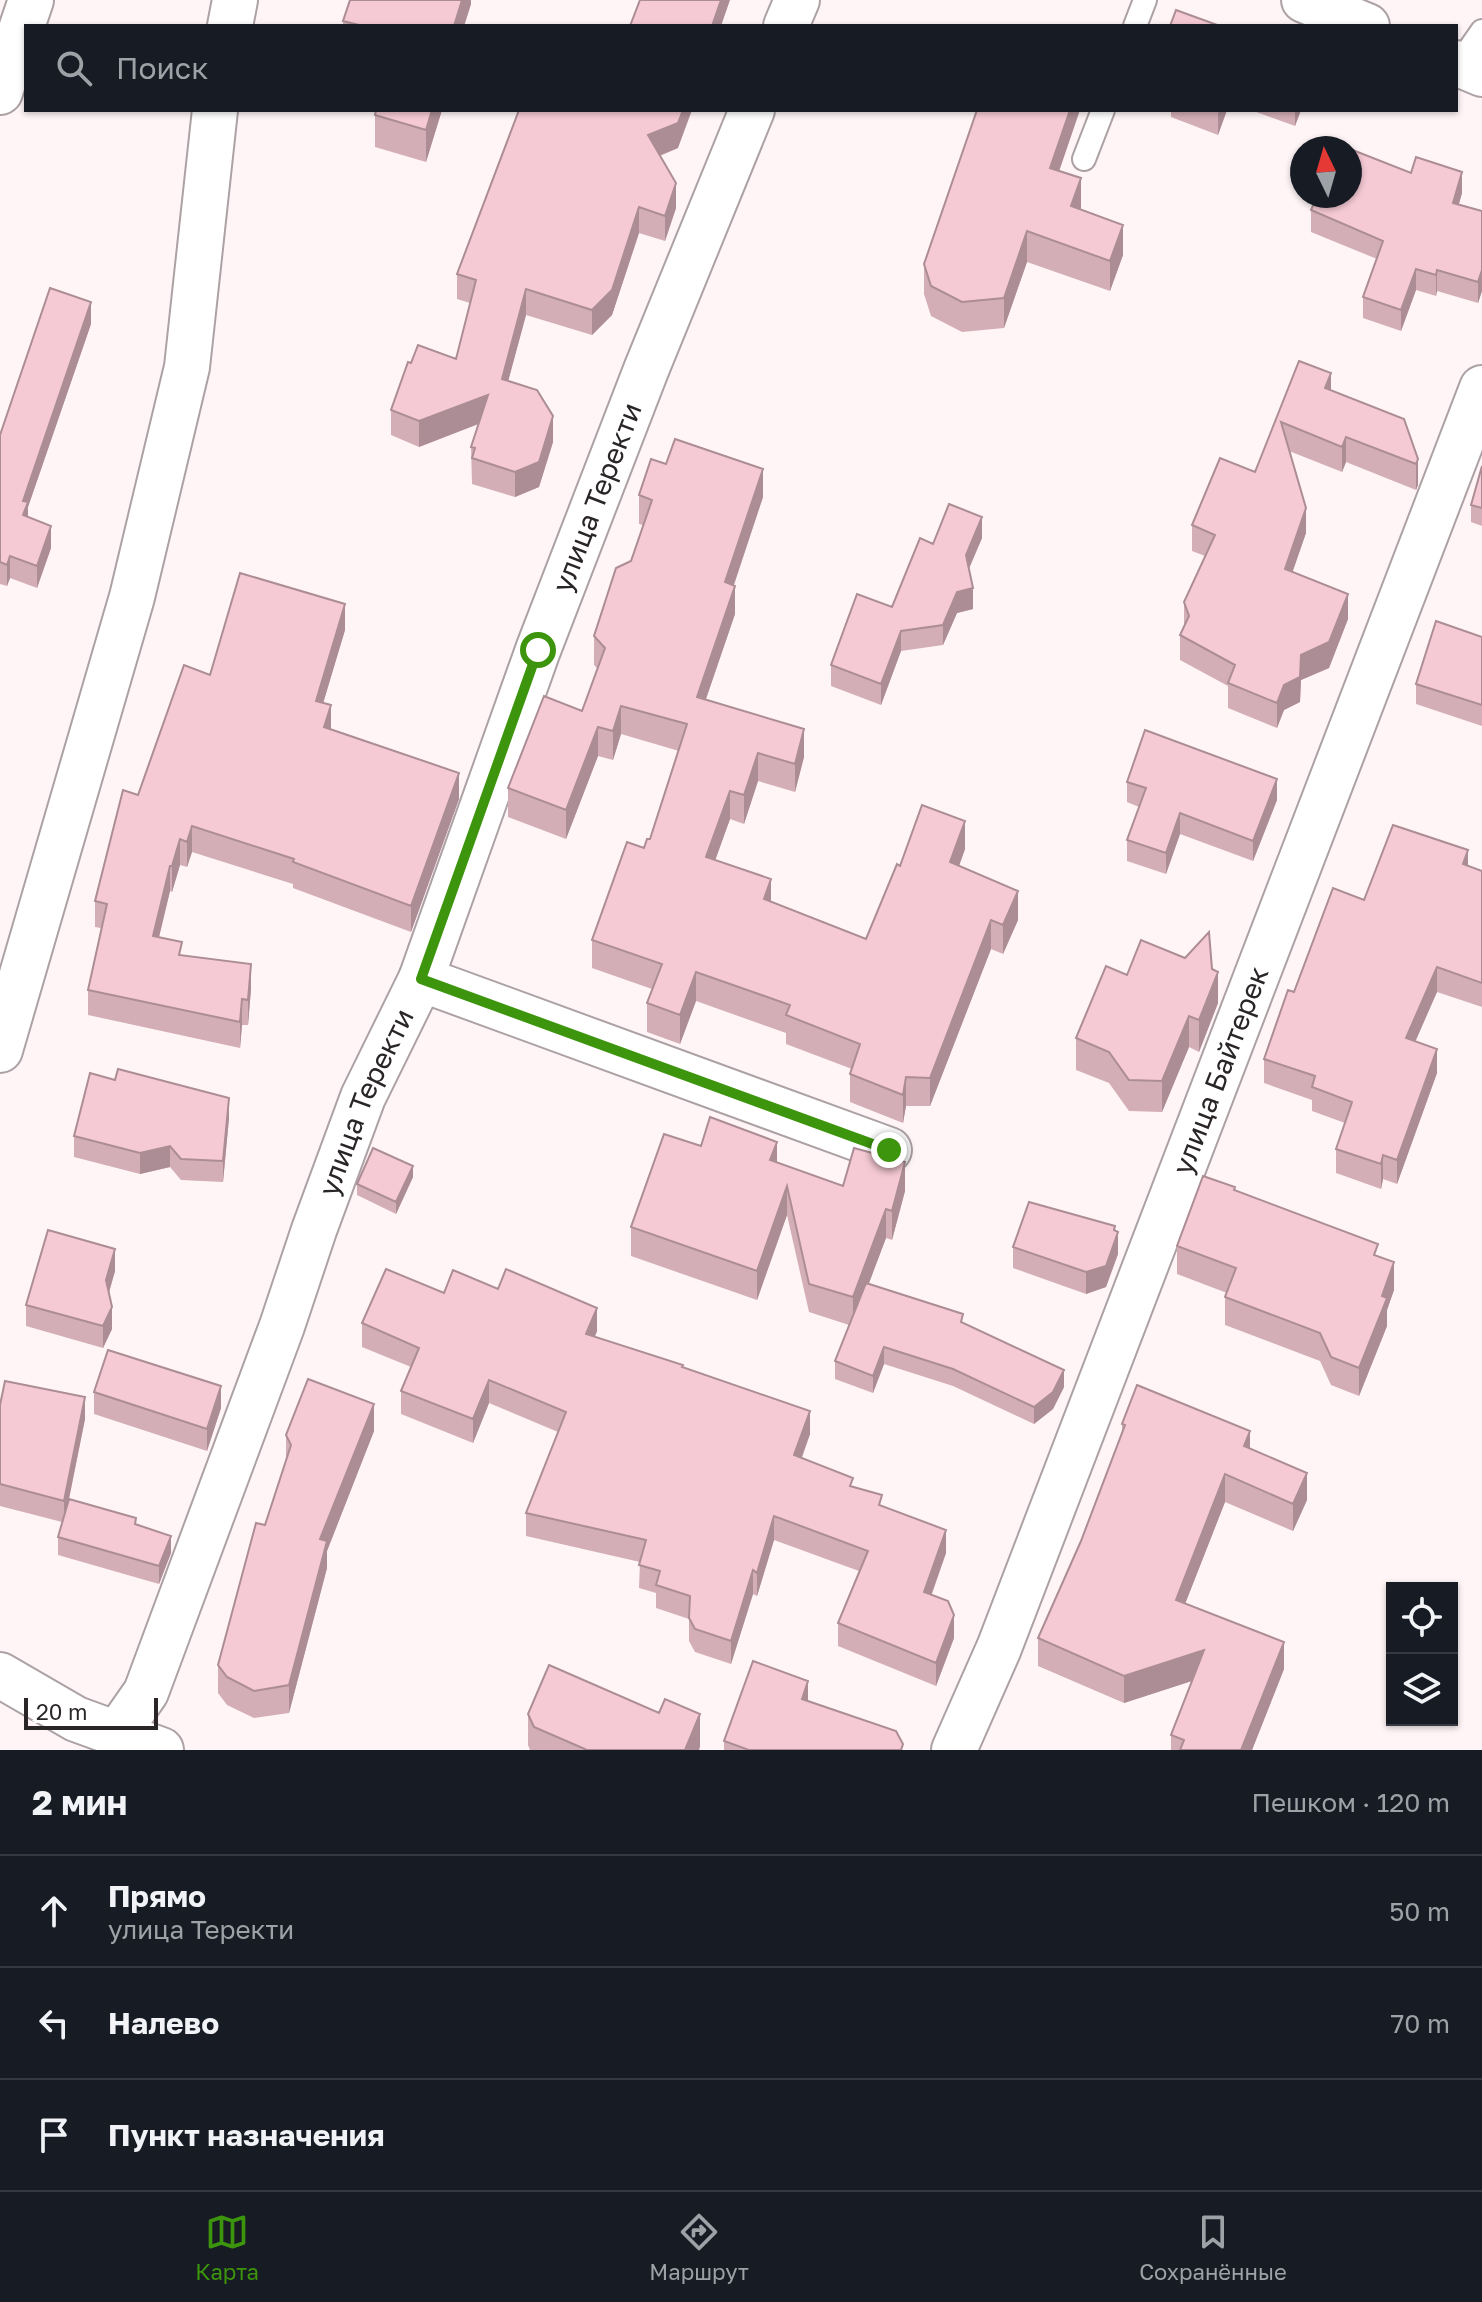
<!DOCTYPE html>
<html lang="ru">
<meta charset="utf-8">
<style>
body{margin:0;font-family:"Golos Text",sans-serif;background:#20242c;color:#f1f3f6}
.controls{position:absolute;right:24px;bottom:24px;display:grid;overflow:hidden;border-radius:0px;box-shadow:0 2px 6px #0004}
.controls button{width:72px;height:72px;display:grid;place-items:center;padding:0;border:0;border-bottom:2px solid #363941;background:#171b24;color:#f1f3f6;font:40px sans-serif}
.compass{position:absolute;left:1290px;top:136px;width:72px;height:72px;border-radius:50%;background:#171b24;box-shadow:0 2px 6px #0004;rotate:355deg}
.scale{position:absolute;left:24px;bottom:20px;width:134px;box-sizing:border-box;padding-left:8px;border:4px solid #2a2627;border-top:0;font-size:22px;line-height:28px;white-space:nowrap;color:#2a2627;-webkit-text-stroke:6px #fff;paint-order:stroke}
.stop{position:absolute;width:24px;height:24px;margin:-18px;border:6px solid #3c950c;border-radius:50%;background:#fff}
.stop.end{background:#3c950c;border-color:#fff;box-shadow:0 2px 8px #0008}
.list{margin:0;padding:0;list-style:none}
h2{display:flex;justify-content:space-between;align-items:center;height:104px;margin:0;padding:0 32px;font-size:34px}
h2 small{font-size:26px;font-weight:400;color:#9ea1a6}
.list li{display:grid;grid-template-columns:52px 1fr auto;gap:24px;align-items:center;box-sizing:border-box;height:112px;padding:0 32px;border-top:2px solid #363941}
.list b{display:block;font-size:30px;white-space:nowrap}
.list p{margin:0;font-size:26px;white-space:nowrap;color:#9ea1a6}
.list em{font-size:26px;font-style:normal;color:#9ea1a6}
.icon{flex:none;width:44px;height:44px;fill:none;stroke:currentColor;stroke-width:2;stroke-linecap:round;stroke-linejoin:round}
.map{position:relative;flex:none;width:1482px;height:1750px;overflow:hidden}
.search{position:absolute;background:#171b24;box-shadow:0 2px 6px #0004;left:24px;right:24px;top:24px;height:88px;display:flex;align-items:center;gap:20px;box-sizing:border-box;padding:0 28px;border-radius:0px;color:#9ea1a6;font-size:30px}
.sheet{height:440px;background:#171b24}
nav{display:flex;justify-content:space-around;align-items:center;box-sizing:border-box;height:112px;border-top:2px solid #363941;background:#171b24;font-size:22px;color:#9ea1a6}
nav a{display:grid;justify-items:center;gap:4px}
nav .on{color:#3c950c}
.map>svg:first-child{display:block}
</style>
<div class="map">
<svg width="1482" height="1750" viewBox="0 0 1482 1750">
<rect width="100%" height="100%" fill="#fff5f7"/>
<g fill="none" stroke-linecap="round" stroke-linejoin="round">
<defs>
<path id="lane" d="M1135 26 1145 0
M1459 64 1482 31
M1084 159 1103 110"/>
<g id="street">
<path d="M1304 0 1367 26"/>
<path d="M786 26 797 0"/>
<path d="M1456 63 1482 74"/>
<path d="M0 92 31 0"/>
<path d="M421 979 889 1150"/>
<path d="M0 1675 76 1719 161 1750"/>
<path id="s1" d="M116 1735 146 1692 282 1326 314 1230 363 1097 421 979 538 650 646 370 752 110"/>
<path id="s2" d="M954 1750 999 1648 1482 388"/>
</g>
<path id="secondary" d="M230 26 235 0
M0 1050 132 597 187 367 215 110"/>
</defs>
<use href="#lane" stroke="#aca1a4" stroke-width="26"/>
<use href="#street" stroke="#aca1a4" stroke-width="48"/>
<use href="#secondary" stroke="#aca1a4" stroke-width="48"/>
<use href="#lane" stroke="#fff" stroke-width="22"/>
<use href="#street" stroke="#fff" stroke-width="44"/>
<use href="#secondary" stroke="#fff" stroke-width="44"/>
</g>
<path fill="#d4aeb7" d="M471 0V4L464 26H343V21Z
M376 110H442L426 162 375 147V115Z
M1171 110H1227L1218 135 1171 117Z
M1251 110H1301L1295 126Z
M526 111 678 148 660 156 676 208 665 241 639 233 612 315 592 335 526 315 508 381 553 442 539 487 515 497 472 484 471 447 479 424 419 447 391 435V410L411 363 456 359 470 303 457 299V274Z
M1059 171 1081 210 1123 255 1110 291 1027 262 1004 328 962 332 931 316 924 294V264Z
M1462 193 1459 204 1482 211V291L1478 303 1437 291 1436 296 1416 290 1401 331 1363 318V297L1377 259 1311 232V210Z
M91 324 28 507V517L51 548 37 588 10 578 7 586 0 584V435Z
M1299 361 1331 390 1418 459V485L1416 490 1346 462 1342 472 1289 451 1306 533 1292 572 1348 619 1329 668 1301 680 1300 702 1284 710 1277 728 1228 708V686L1180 660V635L1184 626V602L1205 556 1192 551V525L1255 472Z
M1482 466V526L1471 522V505Z
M639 495 763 497 734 585 735 614 706 699 804 757 795 792 758 781 744 824 730 819 715 860 771 901 866 939 900 866 965 849 959 866 1018 920 1003 954 991 949 930 1106H906L903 1123 850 1102V1074L852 1069 786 1044V1033L696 1001 680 1044 647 1032V1003L652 989 592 968V940L650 839 679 751 621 734 613 760 598 756 566 839 508 817V788L582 711 597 668 594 665V636L631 561 643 525 639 524Z
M982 538 969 569 973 609 957 613 943 645 901 651 881 705 831 686V665L892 607 933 544Z
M345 630 323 703 331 730 459 799 411 932 293 888V884L192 852 187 867 180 865 172 892 170 891 159 937 182 956 251 989 248 1025H242L240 1048 88 1015V990L101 928 95 927V901L138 795 210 675Z
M1482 637V726L1416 704V684Z
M1127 782 1277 800 1253 861 1180 834 1166 874 1127 861V840L1139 807 1127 802Z
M1468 866 1482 871V1007L1437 992 1415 1041 1437 1073 1397 1184 1383 1179 1381 1189 1336 1173V1149L1345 1123 1312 1111V1100L1264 1083V1059L1294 992 1364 900Z
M1212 969 1218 1003 1199 1052 1189 1047 1162 1112 1129 1111 1109 1083 1076 1070V1038L1127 975Z
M229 1118 223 1182 181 1180 170 1167 140 1174 74 1157V1136Z
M701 1146 777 1163 843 1186 905 1191 892 1240 886 1238 868 1284 963 1323 1064 1387 1053 1409 1034 1424 953 1386 884 1364 873 1393 835 1379V1361L849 1325 809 1312 787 1215 757 1300 631 1256V1227Z
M413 1177 396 1214 357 1195V1184Z
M1235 1191 1378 1256 1394 1290 1387 1310V1326L1359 1396 1331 1385 1320 1361 1225 1325V1297L1227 1293 1177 1274V1246Z
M1115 1231 1118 1254 1106 1287 1086 1294 1013 1268V1247Z
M115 1271 109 1293 112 1329 103 1348 26 1326V1305Z
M444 1293 597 1331 595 1337 683 1367 810 1434 802 1458 853 1487 882 1506 946 1553 932 1594 954 1638 936 1686 838 1646V1623L859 1571 774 1540 757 1596 753 1594 731 1664 695 1652 689 1641V1619L656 1608V1593L639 1588 640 1562 526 1536V1513L558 1432 489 1403 473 1443 401 1414V1391L411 1367 362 1347V1323Z
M94 1392 221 1408 207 1451 94 1414Z
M0 1405 85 1419 69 1499 136 1525 171 1553 159 1584 58 1555V1537L62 1522 0 1506Z
M1122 1424 1250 1448 1307 1500 1293 1531 1225 1502 1185 1604 1284 1669 1252 1750H1171V1735L1192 1681 1124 1703 1038 1666V1638L1081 1541 1122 1434Z
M374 1431 327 1551V1568L289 1713 254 1718 227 1705 218 1693V1665L286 1461V1435Z
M808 1701 903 1750H724V1741Z
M528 1714 700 1746 699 1750H530L528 1745Z"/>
<path fill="#ac8d95" d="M462 0H471V4L464 26H454Z
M721 0H730L721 26H712Z
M432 110H442L426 162V130Z
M683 110H692L678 148 648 160V135Z
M1070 110H1080L1050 198V168Z
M1219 110H1227L1218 135V113Z
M1295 110H1301L1295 126Z
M1462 172V193L1453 224V203Z
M1081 178V208L1071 236V206Z
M676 183V208L665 241V216Z
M639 207V233L612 315 592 335V310Z
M1123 225V255L1110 291V261Z
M1027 231V262L1004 328V298Z
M1416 269V290L1401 331V310Z
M1437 270V291L1436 296V275Z
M1482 270V291L1478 303V282Z
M526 289V315L502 404V379Z
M91 302V324L28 507V524L23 537V501Z
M1331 373V398L1325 388Z
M488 395V420L419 447V421Z
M553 416V442L539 487 515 497V472Z
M1346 437V462L1342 472V447Z
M1418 459V485L1416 490V464Z
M763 469V497L725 611V582Z
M1306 508V533L1285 594V569Z
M982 517V538L966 575V555Z
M51 526V548L37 588V566Z
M10 556V578L7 586V565Z
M735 586V614L697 725V697Z
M973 588V609L957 613 943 645V625L957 592Z
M1348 594V619L1329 668 1301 680 1300 702 1284 710 1277 728V703L1284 685 1301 655Z
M345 604V630L316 727V701Z
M901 631V651L881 705V684Z
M331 705V731L324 727Z
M621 706V734L613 760V731Z
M598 727V756L566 839V810Z
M804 729V757L795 792V764Z
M758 753V781L744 824V795Z
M459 773V799L411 932V906Z
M1277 779V800L1253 861V841Z
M730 791V819L706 886V857Z
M1180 813V834L1166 874V853Z
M965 821V849L950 891V862Z
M192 826V852L187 867V842Z
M180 839V865L172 892V866Z
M1468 850V875L1463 864Z
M170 866V891L153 962V936Z
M771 879V908L764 899Z
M1018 891V920L1003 954V925Z
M991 920V949L930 1106V1078Z
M251 964V989L248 1025V1000Z
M1437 967V992L1406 1063V1038Z
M696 972V1001L680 1044V1015Z
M1218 972V1003L1199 1052V1020Z
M242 999V1025L240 1048V1022Z
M1189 1016V1047L1162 1112V1081Z
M1437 1049V1073L1397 1184V1160Z
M906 1077V1106L903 1123V1095Z
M229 1098V1118L223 1182V1161Z
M777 1142V1171L770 1160Z
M170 1146V1167L140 1174V1153Z
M1383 1155V1179L1381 1189V1164Z
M905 1162V1191L892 1240V1211Z
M413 1166V1177L396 1214V1202Z
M787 1186V1215L757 1300V1271Z
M886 1209V1238L853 1326V1297Z
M1115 1226V1241L1118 1232V1254L1106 1287 1086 1294V1272L1114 1230Z
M115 1249V1271L106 1302V1280Z
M1394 1262V1290L1387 1310V1326L1359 1396V1368L1382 1296Z
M112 1307V1329L103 1348V1326Z
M597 1308V1331L586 1357V1334Z
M884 1347V1364L873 1393V1376Z
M1064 1370V1387L1053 1409 1034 1424V1407Z
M489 1380V1403L473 1443V1419Z
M221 1386V1408L207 1451V1429Z
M85 1397V1419L64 1523V1501Z
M374 1404V1431L327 1551V1568L289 1713V1685L320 1539Z
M810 1411V1434L794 1478V1455Z
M1250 1431V1458L1244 1446Z
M1307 1473V1500L1293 1531V1504Z
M1225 1474V1502L1176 1627V1600Z
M774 1516V1540L757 1596V1573Z
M946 1530V1553L924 1615V1592Z
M171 1536V1553L159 1584V1566Z
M753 1570V1594L731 1664V1641Z
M954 1615V1638L936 1686V1663Z
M1284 1642V1669L1252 1750H1241Z
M1204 1650V1677L1124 1703V1676Z
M808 1681V1703L802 1699Z
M700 1714V1746L699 1750H685Z"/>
<path fill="#f6cad5" stroke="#ac8d95" stroke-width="2" d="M350 0H462L454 26H363L343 21Z
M640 0H721L712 26H630Z
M1176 10 1220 26H1170Z
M376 110H432L426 130 375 115Z
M519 110 526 111 527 110H683L678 123 648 135 676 183 665 216 639 207 612 290 592 310 526 289 502 379 537 390 553 416 539 462 515 472 472 458 475 448 471 447 488 395 419 421 391 410 408 362 411 363 418 345 456 359 476 280 457 274Z
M977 110H1070L1050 168 1081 178 1071 206 1123 225 1110 261 1027 231 1004 298 962 302 931 286 924 264Z
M1338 144 1348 148H1336Z
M1350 149 1411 173 1416 157 1462 172 1453 203 1482 211V270L1478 282 1437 270 1436 275 1416 269 1401 310 1363 297 1383 241 1311 210 1317 196H1350Z
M50 288 91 302 23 501 28 502 23 515 51 526 37 566 10 556 7 565 0 562V435Z
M1299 361 1331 373 1325 388 1404 419 1418 459 1416 464 1346 437 1342 447 1281 422 1306 508 1285 569 1348 594 1329 642 1301 655 1300 677 1284 685 1277 703 1228 683 1235 665 1180 635 1189 616 1184 602 1215 535 1192 525 1220 458 1255 472Z
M675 439 763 469 725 582 735 586 697 697 804 729 795 764 758 753 744 795 730 791 706 857 771 879 764 899 866 939 897 864 900 866 922 805 965 821 950 862 1018 891 1003 925 991 920 930 1078 906 1077 903 1095 850 1074 860 1044 786 1015 790 1005 696 972 680 1015 647 1003 662 964 592 940 627 842 644 848 647 839H650L687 724 621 706 613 731 598 727 566 810 508 788 544 696 582 711 605 648 594 636 616 568 631 561 652 500 639 495 651 459 666 464Z
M1482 466V508L1471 505Z
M949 504 982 517 966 555 973 588 957 592 943 625 901 631 881 684 831 665 857 594 892 607 920 538 933 544Z
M240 573 345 604 316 701 331 705 324 727 459 773 411 906 293 862 294 859 192 826 187 842 180 839 172 866H170L153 936 182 942 179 955 251 964 248 1000 242 999 240 1022 88 990 107 904 95 901 123 790 138 795 184 665 210 675Z
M1436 621 1482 637V705L1416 684Z
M1145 730 1277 779 1253 841 1180 813 1166 853 1127 840 1146 788 1127 782Z
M1393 825 1468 850 1463 864 1482 871V983L1437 967 1406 1038 1437 1049 1397 1160 1383 1155 1381 1164 1336 1149 1352 1102 1312 1087 1315 1076 1264 1059 1288 990 1294 992 1333 888 1364 900Z
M1209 932 1212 969 1218 972 1199 1020 1189 1016 1162 1081 1129 1080 1109 1052 1076 1038 1106 966 1127 975 1141 940 1185 958Z
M118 1069 229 1098 223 1161 181 1159 170 1146 140 1153 74 1136 90 1073 115 1080Z
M710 1117 777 1142 770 1160 843 1186 854 1148 905 1162 892 1211 886 1209 853 1297 809 1284 787 1186 757 1271 631 1227 664 1134 701 1146Z
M373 1148 413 1166 396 1202 357 1184Z
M1203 1176 1235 1187 1234 1190 1378 1244 1374 1255 1394 1262 1382 1296 1387 1298 1359 1368 1331 1357 1320 1333 1225 1297 1236 1268 1177 1246Z
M1029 1202 1115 1226 1114 1230 1118 1232 1106 1266 1086 1272 1013 1247Z
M48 1230 115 1249 106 1280 112 1307 103 1326 26 1305Z
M386 1269 444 1293 453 1270 498 1289 506 1269 597 1308 586 1334 683 1365 682 1367 810 1411 794 1455 853 1478 850 1486 882 1495 879 1505 946 1530 924 1592 948 1601 954 1615 936 1663 838 1623 868 1551 774 1516 757 1573 753 1570 731 1641 695 1629 689 1618 690 1596 656 1585 660 1571 639 1565 646 1540 526 1513 566 1412 489 1380 473 1419 401 1391 419 1348 362 1323Z
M866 1283 963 1314 961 1322 1064 1370 1053 1392 1034 1407 953 1369 884 1347 873 1376 835 1361Z
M108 1350 221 1386 207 1429 94 1392Z
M308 1379 374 1404 320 1539 327 1541 289 1685 254 1691 227 1677 218 1665 256 1523 265 1525 291 1445 286 1435Z
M5 1381 85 1397 64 1501 0 1484V1405Z
M1137 1385 1250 1431 1244 1446 1307 1473 1293 1504 1225 1474 1176 1600 1284 1642 1241 1750H1180L1184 1740 1171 1735 1204 1650 1124 1676 1038 1638 1081 1541 1125 1425 1122 1424Z
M69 1499 136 1518 135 1524 171 1536 159 1566 58 1537Z
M753 1661 808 1681 802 1699 896 1731 903 1744 901 1750H749L724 1741Z
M549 1665 659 1713 665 1699 700 1714 685 1750H587L534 1727 528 1714Z"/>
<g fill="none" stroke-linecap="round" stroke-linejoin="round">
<path stroke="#3c950c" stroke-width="10" d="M538 650 421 979 889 1150"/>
</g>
<g text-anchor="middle" stroke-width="6" stroke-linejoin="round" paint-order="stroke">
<g font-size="28" fill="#2a2627" stroke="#fff">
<text dy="10" stroke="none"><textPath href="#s1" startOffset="1330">улица Теректи</textPath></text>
<text dy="10" stroke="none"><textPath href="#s2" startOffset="730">улица Байтерек</textPath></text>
<text dy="10" stroke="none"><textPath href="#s1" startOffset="682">улица Теректи</textPath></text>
</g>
</g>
</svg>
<div class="controls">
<button><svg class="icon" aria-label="locate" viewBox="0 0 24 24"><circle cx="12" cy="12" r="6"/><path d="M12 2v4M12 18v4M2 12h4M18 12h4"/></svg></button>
<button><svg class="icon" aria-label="layers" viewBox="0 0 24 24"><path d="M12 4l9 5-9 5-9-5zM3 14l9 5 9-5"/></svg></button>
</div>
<svg class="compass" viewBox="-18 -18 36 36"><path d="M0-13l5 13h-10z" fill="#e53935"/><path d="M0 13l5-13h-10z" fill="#9ea1a6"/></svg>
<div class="scale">20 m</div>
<div class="stop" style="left:538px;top:650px"></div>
<div class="stop end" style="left:889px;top:1150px"></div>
<div class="search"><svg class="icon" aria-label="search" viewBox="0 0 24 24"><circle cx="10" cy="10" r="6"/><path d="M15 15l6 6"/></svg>Поиск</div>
</div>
<section class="sheet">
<h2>2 мин<small>Пешком · 120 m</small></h2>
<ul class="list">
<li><svg class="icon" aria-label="ahead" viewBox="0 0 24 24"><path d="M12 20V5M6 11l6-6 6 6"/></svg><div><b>Прямо</b><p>улица Теректи</p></div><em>50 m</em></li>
<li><svg class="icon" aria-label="left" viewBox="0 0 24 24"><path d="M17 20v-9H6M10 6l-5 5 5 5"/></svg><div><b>Налево</b></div><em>70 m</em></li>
<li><svg class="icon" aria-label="arrive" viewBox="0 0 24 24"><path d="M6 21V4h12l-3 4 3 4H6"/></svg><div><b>Пункт назначения</b></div></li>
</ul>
</section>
<nav>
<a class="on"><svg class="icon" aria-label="map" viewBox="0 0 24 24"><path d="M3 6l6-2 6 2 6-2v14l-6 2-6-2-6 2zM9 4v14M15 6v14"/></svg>Карта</a>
<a><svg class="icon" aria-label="directions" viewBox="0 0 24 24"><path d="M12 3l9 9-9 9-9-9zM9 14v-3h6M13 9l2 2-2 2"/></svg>Маршрут</a>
<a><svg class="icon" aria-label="saved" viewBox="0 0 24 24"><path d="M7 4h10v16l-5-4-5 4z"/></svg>Сохранённые</a>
</nav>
